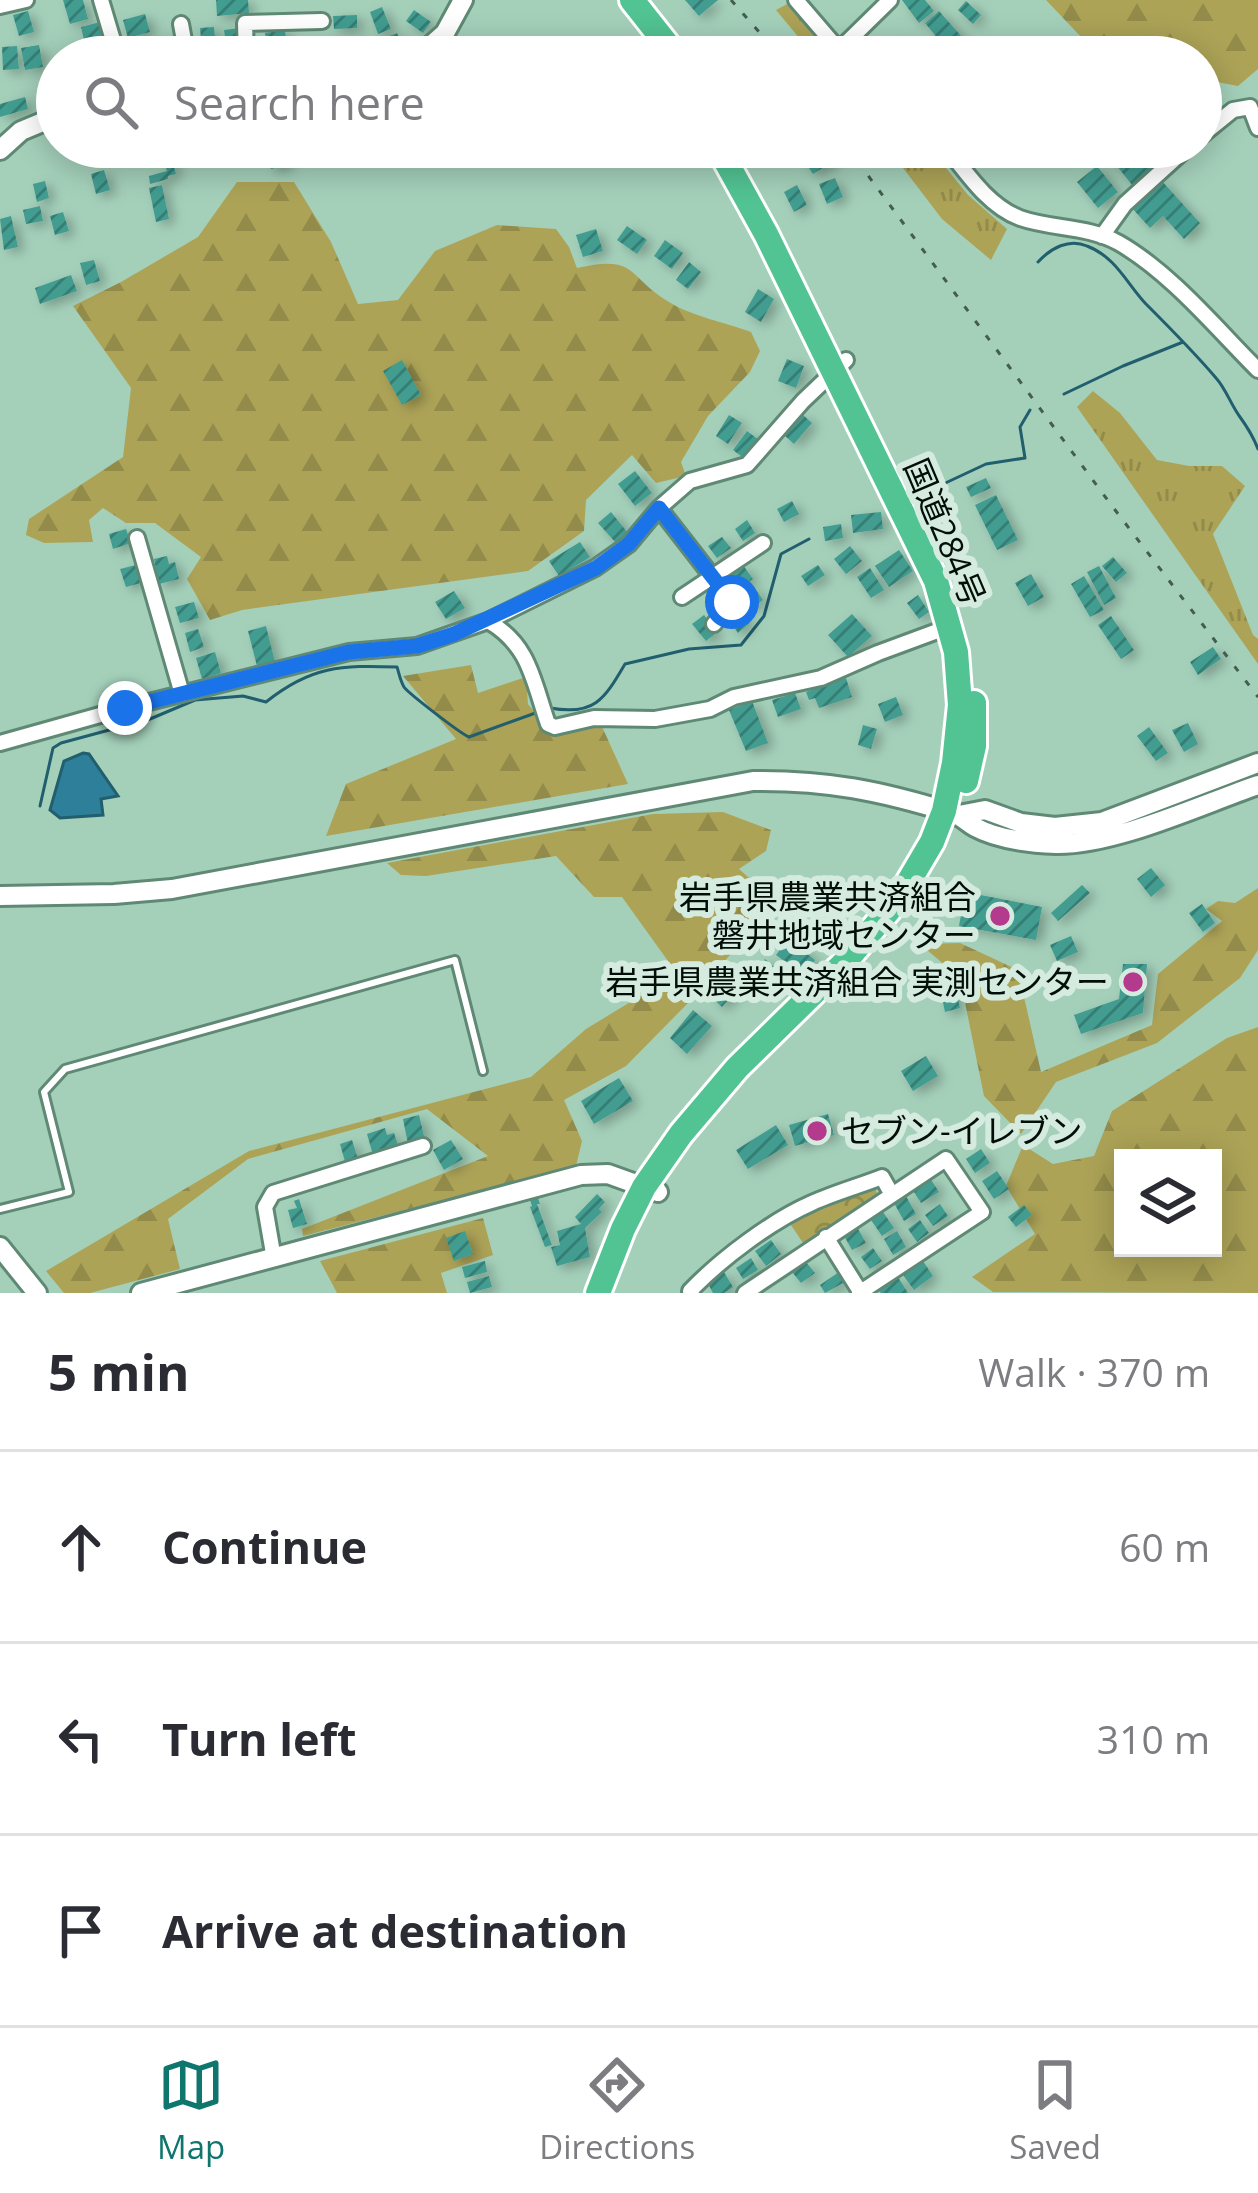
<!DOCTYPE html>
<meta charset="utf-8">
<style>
body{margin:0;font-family:"Open Sans","Noto Sans JP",sans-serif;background:#f7f7f7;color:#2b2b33}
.controls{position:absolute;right:36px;bottom:36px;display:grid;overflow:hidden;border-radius:0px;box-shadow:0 6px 30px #0003}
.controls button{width:108px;height:108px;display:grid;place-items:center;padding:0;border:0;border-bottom:3px solid #e1e1e2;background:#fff;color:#2b2b33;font:60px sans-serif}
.stop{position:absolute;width:36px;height:36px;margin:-27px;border:9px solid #1a73e8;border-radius:50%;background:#fff}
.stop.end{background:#1a73e8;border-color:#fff;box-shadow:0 3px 12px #0008}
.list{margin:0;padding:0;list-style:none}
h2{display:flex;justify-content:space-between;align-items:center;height:156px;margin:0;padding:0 48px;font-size:51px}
h2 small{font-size:39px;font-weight:400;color:#7c7c81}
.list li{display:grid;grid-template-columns:78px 1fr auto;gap:36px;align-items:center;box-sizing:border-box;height:192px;padding:0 48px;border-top:3px solid #e1e1e2}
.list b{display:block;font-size:45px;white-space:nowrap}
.list em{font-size:39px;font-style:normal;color:#7c7c81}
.icon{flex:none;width:66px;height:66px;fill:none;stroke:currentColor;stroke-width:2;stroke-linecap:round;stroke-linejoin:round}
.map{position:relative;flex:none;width:1258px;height:1293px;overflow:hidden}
.search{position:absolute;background:#fff;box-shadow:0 6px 30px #0003;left:36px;right:36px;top:36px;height:132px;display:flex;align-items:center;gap:30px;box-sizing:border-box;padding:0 42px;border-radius:66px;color:#7c7c81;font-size:45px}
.sheet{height:732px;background:#fff}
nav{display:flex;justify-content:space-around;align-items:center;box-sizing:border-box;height:168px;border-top:3px solid #e1e1e2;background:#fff;font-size:33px;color:#7c7c81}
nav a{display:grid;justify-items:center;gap:6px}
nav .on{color:#0f766e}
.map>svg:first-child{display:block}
</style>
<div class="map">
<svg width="1258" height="1293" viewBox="0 0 1258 1293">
<defs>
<pattern id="grass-tufts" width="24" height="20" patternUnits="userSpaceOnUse" patternTransform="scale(3)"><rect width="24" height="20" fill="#aca357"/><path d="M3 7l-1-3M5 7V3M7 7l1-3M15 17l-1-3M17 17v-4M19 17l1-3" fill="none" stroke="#928b4a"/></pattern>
<pattern id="forest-firs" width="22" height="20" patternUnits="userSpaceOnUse" patternTransform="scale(3)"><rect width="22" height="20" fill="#aca357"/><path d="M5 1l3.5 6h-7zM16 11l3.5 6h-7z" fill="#928b4a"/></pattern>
<pattern id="park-crowns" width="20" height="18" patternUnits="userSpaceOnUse" patternTransform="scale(3)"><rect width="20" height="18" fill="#aca357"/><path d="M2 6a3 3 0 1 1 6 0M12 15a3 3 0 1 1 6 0" fill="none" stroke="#928b4a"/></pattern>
<pattern id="building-hatch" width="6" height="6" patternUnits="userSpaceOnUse" patternTransform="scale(3)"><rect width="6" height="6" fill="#439c90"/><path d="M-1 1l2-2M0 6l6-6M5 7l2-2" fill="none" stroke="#367e74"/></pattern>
<filter id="shadow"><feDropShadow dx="6" dy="4" stdDeviation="6" flood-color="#0004"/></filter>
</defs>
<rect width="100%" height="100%" fill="#a4d0ba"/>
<path fill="url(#grass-tufts)" d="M789 3 839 57H815L776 10Z
M887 147H929L968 195 1007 229 991 260 942 219Z
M1093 391 1120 413 1157 460 1189 466H1222L1245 486 1213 534 1253 635 1258 639V664L1077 407Z"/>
<path fill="url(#forest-firs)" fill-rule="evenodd" d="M1046 0H1258V69L1238 86 1201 79V57H1100Z
M237 182H294L331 242 358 304 398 300 435 251 497 225 556 229 569 247 577 268C638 254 626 276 669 302 691 316 727 323 751 332L760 351 750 372 708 416 681 462 686 476 656 483 632 455 586 500 584 531 528 571 242 610 210 620 187 579 201 557 155 523H126L103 508 89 520 93 542 44 543 26 535 29 519 123 457 131 388 73 306 121 282 198 237Z
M471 665 478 693 526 677 528 704 550 732 599 720 628 784 326 836 346 784 456 739 403 676Z
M723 812 771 830 766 851 739 869 776 902 690 1001 626 1066 564 1100 582 1141 576 1166 303 1236 302 1229 488 1156 427 1109 248 1159 168 1219 180 1269 90 1293H64L46 1271 249 1151 531 1077 586 1029 663 982 673 968 622 897H594L556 856 426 876 401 875 387 863 653 814Z
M1258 888V950L1240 978 1157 1043 1056 1082 1021 1134 984 1096 960 978 920 944 960 943 1018 970 1041 1072 1152 1025 1158 974 1222 921 1206 909 1218 901 1235 903Z
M1258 1027V1293L993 1292 972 1277 1035 1234 1006 1186 1023 1145 1053 1164 1094 1156 1112 1111 1227 1038ZM1123 1158H1213V1248H1123Z
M483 1218 493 1255 441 1273 447 1293H337L320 1261Z"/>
<path fill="url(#park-crowns)" d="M875 1189 879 1196 805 1246 791 1225 815 1208Z"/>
<path fill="#2e809a" stroke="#215e6e" stroke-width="3" d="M83 753 89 754 118 796 101 799 103 815 60 818 50 810 64 761Z"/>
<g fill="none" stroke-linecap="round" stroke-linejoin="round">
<path stroke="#215e6e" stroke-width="3" d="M1038 262C1051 248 1069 238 1087 246 1116 257 1127 284 1146 304 1170 328 1194 352 1216 378 1226 389 1231 405 1240 417 1248 428 1253 436 1258 449
M1064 394 1123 366 1183 342
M939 486 986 464 1025 458 1020 427 1030 410
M550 708C594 716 604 700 625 664L689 649 741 645 764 616 781 554 809 539
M40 806 53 748 61 743 150 719 195 700 243 696 266 702C311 666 341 665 397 667 399 673 400 680 404 687 408 693 461 734 469 737L541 711"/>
</g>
<path fill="url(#building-hatch)" filter="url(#shadow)" d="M63 0H83L88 19 70 24Z
M216 0H248L249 13 217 16Z
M685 0H718L699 16Z
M902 0H925L934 11 919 23Z
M966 1 981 15 973 24 958 10Z
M382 7 391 29 378 34 370 12Z
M414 10 431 22 423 33 406 21Z
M28 11 34 32 19 36 13 15Z
M939 11 963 38 948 51 925 23Z
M145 14 150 32 128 38 123 20Z
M357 15V28L334 29 333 16Z
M100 22 103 35 84 40 81 27Z
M214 27 216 50 202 51 200 28Z
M240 28 242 50 227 51 224 30Z
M285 30 287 47 267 49 265 33Z
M397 33 402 45 381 54 376 41Z
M175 37 177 49 158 53 155 41Z
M105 39 109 57H87L84 44Z
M904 39 914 57H896L890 47Z
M39 45 43 67 25 70 21 48Z
M17 46 19 69 3 70 2 47Z
M25 97 28 109 0 117V104Z
M267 147H285L288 165 271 169Z
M795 147H829L837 159 813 174Z
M1102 147H1144L1158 165 1132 185Z
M171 155 176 174 168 176V179L150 184 149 176 167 171 163 158Z
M1097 166 1118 192 1098 208 1077 182Z
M104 170 110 190 96 194 91 174Z
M835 178 843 197 827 204 819 184Z
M1161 180 1200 223 1184 239 1163 216 1150 228 1131 207Z
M45 181 49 198 37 202 33 184Z
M162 185 169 219 156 222 149 188Z
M797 185 807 205 794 212 784 192Z
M40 206 43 221 26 224 23 210Z
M63 212 69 231 55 235 50 216Z
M11 216 18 247 4 250 0 219Z
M627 226 647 240 637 254 617 240Z
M596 229 603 251 583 257 576 235Z
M665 240 683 253 672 269 654 256Z
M94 260 100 281 86 285 80 263Z
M689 262 701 272 688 289 676 280Z
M71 275 77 291 40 304 35 288Z
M758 289 774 299 761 322 745 312Z
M787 359 804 366 796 388 778 381Z
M402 360 421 395 402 405 383 371Z
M802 414 812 423 794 444 784 435Z
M729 415 742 423 728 444 716 436Z
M747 431 759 440 745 459 733 450Z
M635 471 652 493 635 506 618 484Z
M986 478 991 488 971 497 966 487Z
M996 495 1018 540 997 550 975 505Z
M792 501 799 514 784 522 777 509Z
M611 512 628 533 616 543 598 523Z
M881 512 883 529 853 533 851 515Z
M747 520 755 533 743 541 735 529Z
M841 524 843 538 825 541 823 527Z
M126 529 131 543 113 549 109 534Z
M722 537 731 548 717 558 708 546Z
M580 542 590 557 559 576 549 561Z
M850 546 862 561 846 574 834 559Z
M899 550 913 571 889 587 875 566Z
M167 556 169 564 175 562 179 579 159 584 154 559Z
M1113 557 1127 573 1116 582 1102 566Z
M136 565 141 583 126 587 120 569Z
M743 565 753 579 739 589 729 575Z
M818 565 825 575 808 586 801 576Z
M1099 566 1116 598 1104 605 1087 572Z
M870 568 884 590 871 598 857 577Z
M1031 574 1044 597 1028 606 1015 583Z
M1084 576 1104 610 1090 617 1071 584Z
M754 587 763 600 752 609 742 596Z
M454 591 465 608 446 619 435 602Z
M918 595 929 612 919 619 907 603Z
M194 602 199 618 180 623 175 607Z
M738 608 750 623 738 633 727 617Z
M852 614 872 636 848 657 828 635Z
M704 615 717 632 706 641 692 624Z
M1111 616 1134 650 1121 659 1098 625Z
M266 626 276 666 258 670 248 631Z
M198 629 204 647 190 652 185 633Z
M1213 647 1221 659 1198 675 1190 662Z
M215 652 221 673 202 679 196 658Z
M846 678 852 697 819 708 815 698 809 700 806 692Z
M795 693 801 709 778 717 772 700Z
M896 697 903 715 885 722 878 704Z
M752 701 768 743 746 751 729 710Z
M1188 723 1198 744 1184 752 1172 730Z
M863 725 877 729 871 749 858 745Z
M1149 727 1168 753 1156 761 1137 736Z
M1151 868 1165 885 1151 897 1137 879Z
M1082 885 1090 893 1058 921 1051 913Z
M965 892 1042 907 1036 940 959 926Z
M1202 904 1215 923 1203 932 1189 913Z
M1071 936 1078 952 1057 961 1050 945Z
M788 939 815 960 803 975 776 955Z
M765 959 776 969 760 987 749 978Z
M1123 964H1147L1143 1013 1081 1034 1074 1015 1119 999Z
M738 968 749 977 722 1007 711 997Z
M954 980 960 1008 945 1012 939 984Z
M693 1010 712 1026 687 1054 670 1038Z
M926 1056 938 1076 913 1091 901 1071Z
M619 1078 633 1101 594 1124 581 1101Z
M828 1114 834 1135 795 1146 789 1125Z
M419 1115 425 1140 408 1144 403 1119Z
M776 1125 788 1145 748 1169 736 1150Z
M385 1128 387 1135 394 1133 399 1148 373 1155 367 1134Z
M352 1140 359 1162 346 1165 340 1144Z
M451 1140 463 1159 444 1170 433 1150Z
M981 1149 990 1163 975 1173 966 1159Z
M997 1171 1009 1189 994 1199 982 1181Z
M930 1178 939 1192 921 1203 912 1189Z
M597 1194 605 1202 599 1209 602 1212 585 1228 590 1257 557 1266 551 1247 560 1245 557 1231 581 1224 575 1217Z
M906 1196 916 1214 904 1221 894 1203Z
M538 1198 540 1204H537L552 1245 545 1247 530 1207 532 1206 530 1200Z
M299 1199 307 1224 293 1228 288 1210 297 1208 294 1201Z
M940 1204 948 1216 933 1226 925 1215Z
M1024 1205 1032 1215 1016 1227 1008 1217Z
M883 1212 894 1228 882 1236 871 1220Z
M920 1220 929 1233 917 1242 908 1229Z
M857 1227 866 1243 852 1250 843 1234Z
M465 1231 473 1254 454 1261 446 1238Z
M897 1231 906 1247 893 1255 884 1239Z
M771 1240 781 1254 766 1266 755 1251Z
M873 1248 882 1261 870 1269 861 1257Z
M751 1258 758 1270 743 1279 736 1268Z
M485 1261 487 1272 465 1278 462 1267Z
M923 1261 933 1276 914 1290 903 1275Z
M806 1262 815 1273 801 1283 792 1272Z
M724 1272 733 1287 724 1293H713L707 1282Z
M839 1272 845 1282 825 1293 820 1285Z
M489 1276 492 1287 470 1293 467 1282Z
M898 1277 908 1293H881L878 1290Z"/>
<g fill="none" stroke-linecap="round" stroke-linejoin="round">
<defs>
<path id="lane" d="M0 1209 69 1192 44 1092 65 1069 455 960 483 1071"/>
<path id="street" d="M101 0 118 57
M796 0 839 50 852 57
M0 6 26 0
M181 24 187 57
M839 50 890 0
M246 57 245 23 322 21
M1201 136 1233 110 1250 107 1258 128
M946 147C966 172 988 206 1020 218 1051 229 1089 226 1119 243 1171 273 1216 328 1258 370
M1102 236 1125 204 1188 147
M659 508 732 602 714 624
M137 538 182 694
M682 597 763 543
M488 621C530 645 533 681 548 724L555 727 594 718 655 719 710 709 734 697 821 678 878 653 951 626
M0 743 125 708 349 652 417 646 488 621 595 568 629 544 659 508 690 481 747 465 803 401 846 360
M826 1237 861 1293
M274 1259 265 1207 273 1193 423 1146
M692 1293 690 1291C721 1259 771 1221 812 1203 834 1193 859 1186 882 1177L891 1193
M745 1293 946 1159 982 1212 859 1293"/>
<path id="secondary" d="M418 57 445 33 463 0
M0 150 21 131 57 116
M959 815 985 810 1021 823 1055 827 1102 822 1258 763
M0 896 114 894 172 889 753 781C827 780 881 791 952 813 962 816 966 822 975 827 997 839 1031 843 1056 844 1115 845 1200 805 1258 785
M0 1247 37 1293
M141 1293 581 1175 608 1174 658 1192"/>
<path id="highway" d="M632 0 677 57
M966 781 974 746V703
M598 1293 623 1229 644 1187 681 1134 737 1068 844 963 899 898 932 842 944 811 954 763 960 705 956 652 936 581 766 234 718 147"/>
</defs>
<use href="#lane" stroke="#5f8975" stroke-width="12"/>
<use href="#street" stroke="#5f8975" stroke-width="20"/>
<use href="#secondary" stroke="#5f8975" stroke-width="24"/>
<use href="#highway" stroke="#fff" stroke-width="30"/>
<use href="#lane" stroke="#fff" stroke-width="6"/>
<use href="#street" stroke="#fff" stroke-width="14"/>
<use href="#secondary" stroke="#fff" stroke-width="18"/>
<use href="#highway" stroke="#52c393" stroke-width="24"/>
<path stroke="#435d50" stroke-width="3" stroke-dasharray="6 12" stroke-linecap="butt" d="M731 0 781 57
M847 147 1109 502 1258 697"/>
</g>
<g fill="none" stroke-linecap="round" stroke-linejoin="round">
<path stroke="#1a73e8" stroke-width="15" d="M125 708 349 652 417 646 454 634 596 568 629 544 659 508 732 602"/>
</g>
<g fill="#b43a8d" stroke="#d5ebdf" stroke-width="4.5">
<circle cx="1000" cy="916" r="12"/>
<circle cx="1133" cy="982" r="12"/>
<circle cx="817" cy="1131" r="12"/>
</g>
<g text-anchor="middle" stroke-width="12" stroke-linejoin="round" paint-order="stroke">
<g font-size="33" fill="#020f08" stroke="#d5ebdf">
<text transform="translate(945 532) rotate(67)" y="12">国道284号</text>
</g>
<g font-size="33" fill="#020f08" stroke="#d5ebdf" text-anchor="end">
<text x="976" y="909">岩手県農業共済組合<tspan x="976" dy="38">磐井地域センター</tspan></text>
<text x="1109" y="994">岩手県農業共済組合 実測センター</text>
<text x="841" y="1143" text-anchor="start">セブン-イレブン</text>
</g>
</g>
</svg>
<div class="controls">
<button><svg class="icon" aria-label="layers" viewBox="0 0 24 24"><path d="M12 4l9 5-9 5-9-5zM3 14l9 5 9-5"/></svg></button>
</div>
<div class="stop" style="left:732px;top:602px"></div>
<div class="stop end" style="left:125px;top:708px"></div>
<div class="search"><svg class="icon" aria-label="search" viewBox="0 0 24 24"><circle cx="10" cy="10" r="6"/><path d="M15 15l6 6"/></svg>Search here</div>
</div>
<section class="sheet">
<h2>5 min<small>Walk · 370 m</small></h2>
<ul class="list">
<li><svg class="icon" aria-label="ahead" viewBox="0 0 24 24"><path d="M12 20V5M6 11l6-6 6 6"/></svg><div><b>Continue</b></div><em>60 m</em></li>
<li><svg class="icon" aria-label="left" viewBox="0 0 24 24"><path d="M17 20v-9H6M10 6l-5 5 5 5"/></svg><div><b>Turn left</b></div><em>310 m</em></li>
<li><svg class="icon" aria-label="arrive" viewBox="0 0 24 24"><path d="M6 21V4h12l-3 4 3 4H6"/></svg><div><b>Arrive at destination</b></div></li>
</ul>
</section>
<nav>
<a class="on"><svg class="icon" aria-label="map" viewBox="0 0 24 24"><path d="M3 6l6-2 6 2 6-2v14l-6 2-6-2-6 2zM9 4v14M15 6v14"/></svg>Map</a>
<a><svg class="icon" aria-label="directions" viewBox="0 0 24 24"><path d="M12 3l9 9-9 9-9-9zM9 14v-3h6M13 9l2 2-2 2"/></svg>Directions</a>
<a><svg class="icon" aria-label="saved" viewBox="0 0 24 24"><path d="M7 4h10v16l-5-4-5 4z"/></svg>Saved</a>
</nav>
